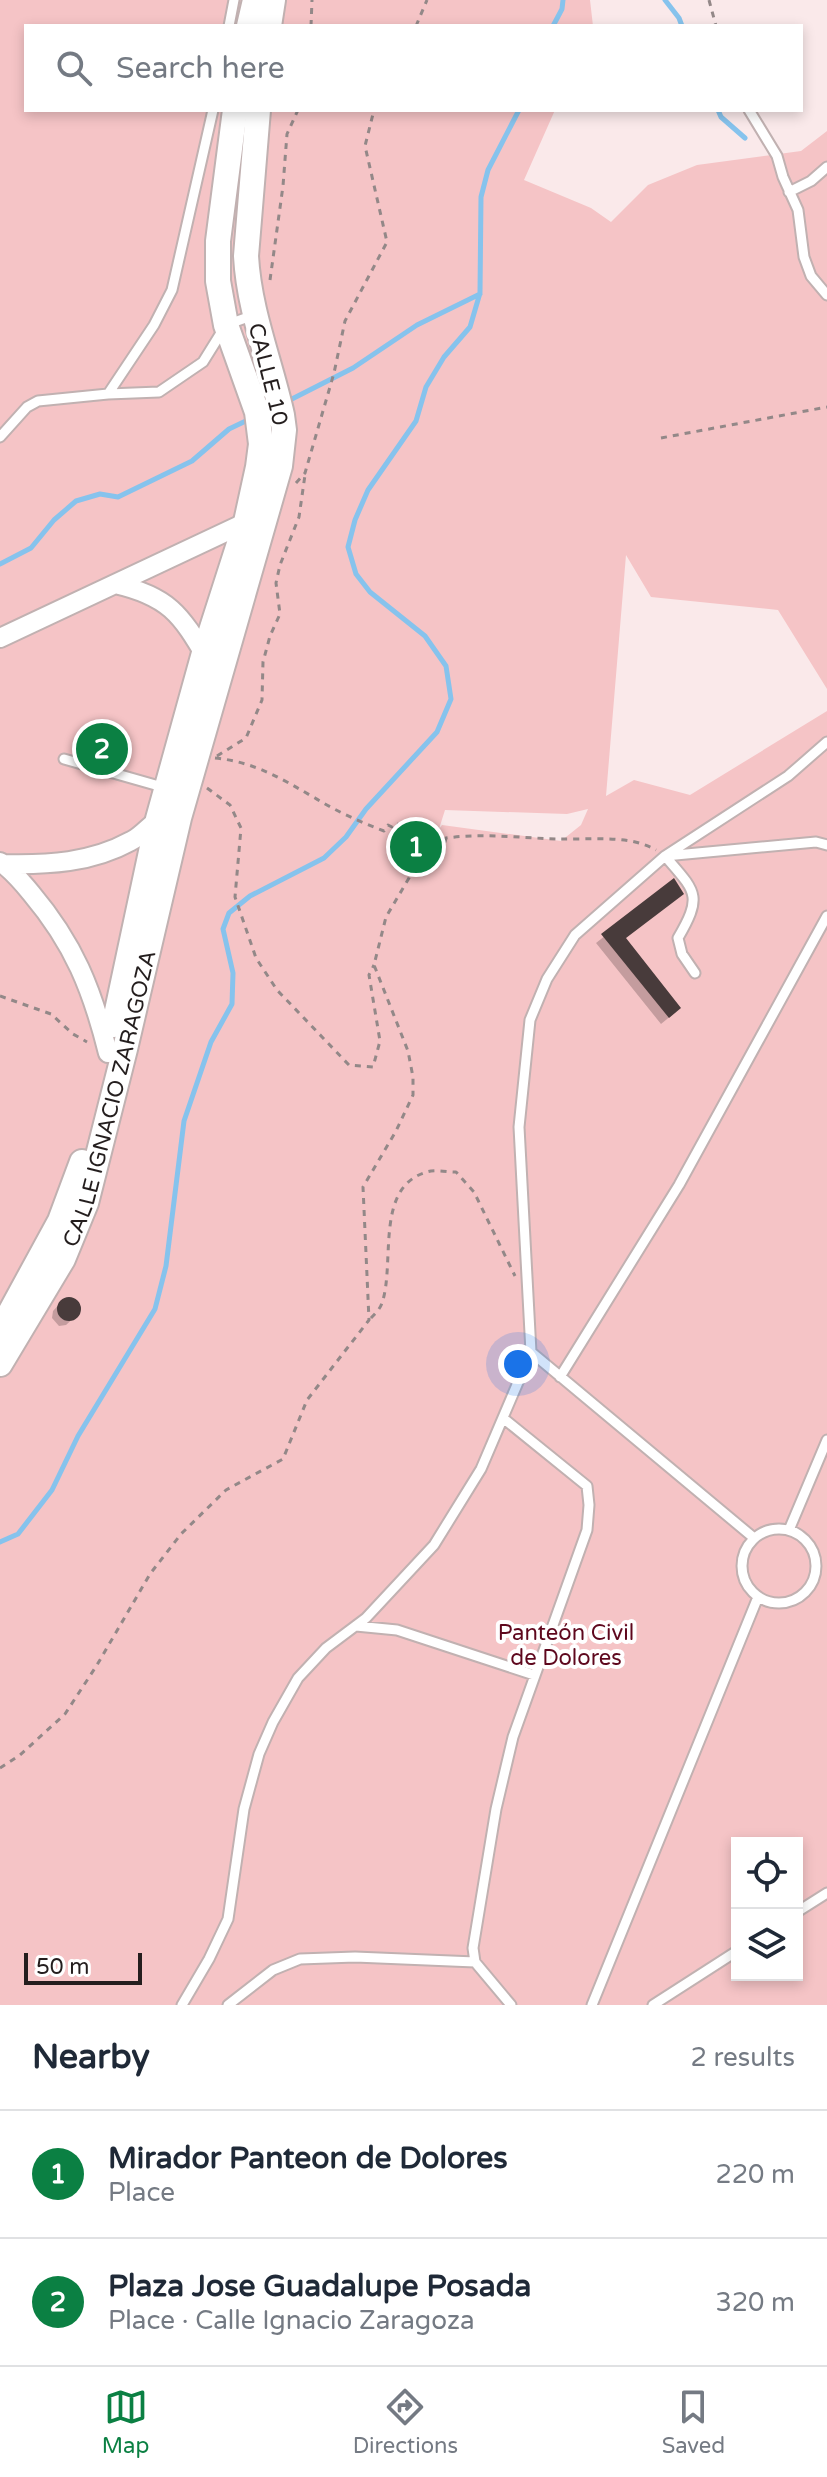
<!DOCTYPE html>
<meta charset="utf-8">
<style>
body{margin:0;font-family:"Varela Round",sans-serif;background:#f2f2f3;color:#1f2937}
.controls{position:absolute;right:24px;bottom:24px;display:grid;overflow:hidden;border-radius:0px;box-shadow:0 4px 12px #0003}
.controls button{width:72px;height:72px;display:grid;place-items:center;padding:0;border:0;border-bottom:2px solid #e0e1e3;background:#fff;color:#1f2937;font:40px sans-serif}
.scale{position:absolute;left:24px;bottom:20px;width:118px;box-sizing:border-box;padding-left:8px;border:4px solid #241e1e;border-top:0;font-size:22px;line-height:28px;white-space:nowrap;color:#241e1e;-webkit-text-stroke:6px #fff;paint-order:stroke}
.you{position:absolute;left:518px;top:1364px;width:28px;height:28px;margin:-20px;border:6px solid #fff;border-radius:50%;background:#1a73e8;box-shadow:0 0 0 12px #1a73e833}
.badge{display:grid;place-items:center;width:52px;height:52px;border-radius:50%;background:#0b8043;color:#fff;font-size:26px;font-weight:700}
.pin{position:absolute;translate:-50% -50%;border:4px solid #fff;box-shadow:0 2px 8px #0006}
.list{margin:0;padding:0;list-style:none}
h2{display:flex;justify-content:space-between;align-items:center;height:104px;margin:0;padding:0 32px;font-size:34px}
h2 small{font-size:26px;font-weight:400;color:#747a83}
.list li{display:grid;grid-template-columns:52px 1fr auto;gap:24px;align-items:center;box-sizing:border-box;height:128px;padding:0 32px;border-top:2px solid #e0e1e3}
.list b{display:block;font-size:30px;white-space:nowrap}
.list p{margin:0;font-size:26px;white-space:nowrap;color:#747a83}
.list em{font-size:26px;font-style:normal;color:#747a83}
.icon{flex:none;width:44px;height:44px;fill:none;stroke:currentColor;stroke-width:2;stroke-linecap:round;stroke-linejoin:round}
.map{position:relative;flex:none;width:827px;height:2005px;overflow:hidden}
.search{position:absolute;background:#fff;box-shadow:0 4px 12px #0003;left:24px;right:24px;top:24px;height:88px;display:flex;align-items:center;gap:20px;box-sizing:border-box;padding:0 28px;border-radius:0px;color:#747a83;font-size:30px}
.sheet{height:360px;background:#fff}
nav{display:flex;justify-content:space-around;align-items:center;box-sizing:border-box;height:112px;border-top:2px solid #e0e1e3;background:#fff;font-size:22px;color:#747a83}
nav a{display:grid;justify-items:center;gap:4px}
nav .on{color:#0b8043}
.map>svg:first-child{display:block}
</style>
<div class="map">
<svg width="827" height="2005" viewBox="0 0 827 2005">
<rect width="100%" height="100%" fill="#fae9ea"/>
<path fill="#f5c4c6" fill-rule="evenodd" d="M0 0H590L593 26H26V110H555L524 180 591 208 611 222 648 185 697 165 801 151 827 131V689L778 610 651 597 626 555 606 796 634 780 690 795 827 711V2005H0ZM588 809 581 825 561 841 442 825 439 829 445 810 567 814ZM737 1843H797V1975H737Z"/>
<path fill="#0003" d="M674 881 682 894 624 939 672 1015 661 1024 596 943Z
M64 1299 74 1300 79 1304 78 1314 66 1325 59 1326 52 1318 53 1311Z"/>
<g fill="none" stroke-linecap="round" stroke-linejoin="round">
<path stroke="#86c3ed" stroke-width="5" d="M665 0 679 18 682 26
M553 26 562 9 563 0
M718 110 721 117 745 138
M286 402 353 368 417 325 480 294
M0 564 31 548 54 520 76 501 100 494 118 497 192 461 229 429 252 418
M0 1542 18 1534 52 1490 78 1436 155 1309 166 1266 184 1121 211 1042 232 1004 233 973 223 929 229 913 250 896 324 858 346 837 366 809 437 732 451 699 446 666 425 636 370 592 356 574 348 547 355 520 368 490 416 421 426 387 444 357 470 327 480 293 481 197 488 170 519 110"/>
</g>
<path fill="#483b3b" d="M674 878 684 894 626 938 681 1008 669 1018 601 934Z
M57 1309a12 12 0 1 1 24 0a12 12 0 1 1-24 0Z"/>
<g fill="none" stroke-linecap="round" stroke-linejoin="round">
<defs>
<path id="lane" d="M229 26 234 0
M749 110 777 156 783 177 798 210 804 257 811 276 827 295
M789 192 811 181 827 167
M108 394 154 325 172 290 213 110
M0 437 27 407 38 401 108 394 159 392 203 362 226 325 254 315
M64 759 166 788
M695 973 682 954 678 938C703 895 696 892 665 856L788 776 827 742
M531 1352 754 1538
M560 1377 679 1185 827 916
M742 1566a37 37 0 1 1 74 0a37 37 0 1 1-74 0Z
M789 1530 827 1440
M356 1626 397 1630 534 1675
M797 1912 827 1893
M475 1962 473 1948 496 1809 513 1737 587 1530 589 1505 587 1486 503 1418
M182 2005 209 1959 228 1919 244 1809 259 1754 273 1722 298 1678 326 1648 366 1618 434 1545 481 1469 531 1352 519 1127 530 1020 547 979 575 935 665 856 816 842 827 845
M228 2005 273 1970 300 1959 355 1957 475 1962 511 2005
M592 2005 758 1597
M653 2005 737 1951"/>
<path id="street" d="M115 584C168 596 181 614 207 659
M0 638 251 520
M0 862C12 870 22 882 31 893 74 944 92 989 108 1053
M4 864C48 865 91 863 131 841 142 836 150 824 160 819"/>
<g id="secondary">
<path d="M249 26 255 0"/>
<path d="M269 26 273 0"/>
<path d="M114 1025 158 819 204 653 246 522 258 467 261 444 257 412 226 325 218 281V241L235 110"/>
<path d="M0 1331 60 1221 82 1162"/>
<path id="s1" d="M0 1364 63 1259 86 1203 125 1049 179 818 280 466 284 430 282 415C270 361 249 311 246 256L258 110"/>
</g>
</defs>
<use href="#lane" stroke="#c1b1b1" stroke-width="13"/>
<use href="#street" stroke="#c1b1b1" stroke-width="22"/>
<use href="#secondary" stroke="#c1b1b1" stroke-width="28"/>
<path stroke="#938888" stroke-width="3" stroke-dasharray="6 6" stroke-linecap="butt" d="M709 0 716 26
M311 26 312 0
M416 26 427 0
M270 280 283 186 287 134 298 110
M661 438 827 407
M296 483 305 473 334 373 345 321 387 242 365 146 374 110
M217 756 246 738 262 700 263 662 270 636 280 614 276 583 280 565 299 517 305 475
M215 758C255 762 282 779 315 798 336 811 360 822 384 831L388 825 392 827 395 823 402 826 405 821 412 825 414 822 422 824
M207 788 230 805 241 828 235 897 256 958 277 990 349 1065 373 1067 380 1041 369 975 374 965
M0 996 51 1014 73 1034 87 1042
M371 1318C375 1314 380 1309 382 1303 396 1262 373 1183 431 1171 438 1170 449 1172 456 1172L474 1192 515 1276
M0 1768 20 1755 65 1714 97 1665 150 1574 181 1534 226 1490 283 1459 307 1400 369 1320 363 1187 396 1131 413 1095V1077L408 1051 374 965 386 917 409 878 415 860 422 824 427 826 420 861 439 864 446 838C484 833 521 838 558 839 589 840 629 834 656 850"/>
<use href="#lane" stroke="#fff" stroke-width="9"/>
<use href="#street" stroke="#fff" stroke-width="18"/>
<use href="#secondary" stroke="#fff" stroke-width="24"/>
</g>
<g text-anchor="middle" stroke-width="8" stroke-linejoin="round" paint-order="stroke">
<g font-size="22" fill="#241e1e" stroke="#fff">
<text transform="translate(269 374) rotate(76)" y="8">CALLE 10</text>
<text dy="8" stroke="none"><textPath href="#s1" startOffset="290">CALLE IGNACIO ZARAGOZA</textPath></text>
</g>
<g font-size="22" fill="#5e071d" stroke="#fff">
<text x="566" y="1640">Panteón Civil<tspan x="566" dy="25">de Dolores</tspan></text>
</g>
</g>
</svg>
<div class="controls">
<button><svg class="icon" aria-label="locate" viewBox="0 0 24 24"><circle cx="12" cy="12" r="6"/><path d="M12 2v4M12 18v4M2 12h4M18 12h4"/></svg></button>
<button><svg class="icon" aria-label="layers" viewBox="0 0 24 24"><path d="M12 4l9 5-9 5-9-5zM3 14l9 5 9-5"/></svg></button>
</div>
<div class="scale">50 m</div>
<div class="you"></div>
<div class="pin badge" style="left:416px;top:847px">1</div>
<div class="pin badge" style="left:102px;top:749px">2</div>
<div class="search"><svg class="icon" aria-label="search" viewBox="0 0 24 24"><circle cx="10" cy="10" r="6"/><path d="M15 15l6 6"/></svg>Search here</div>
</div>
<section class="sheet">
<h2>Nearby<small>2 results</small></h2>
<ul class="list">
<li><span class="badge">1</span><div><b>Mirador Panteon de Dolores</b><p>Place</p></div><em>220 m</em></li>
<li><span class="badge">2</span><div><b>Plaza Jose Guadalupe Posada</b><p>Place · Calle Ignacio Zaragoza</p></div><em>320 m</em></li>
</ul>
</section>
<nav>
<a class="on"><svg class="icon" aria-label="map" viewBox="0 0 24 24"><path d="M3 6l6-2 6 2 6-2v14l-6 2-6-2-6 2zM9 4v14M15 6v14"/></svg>Map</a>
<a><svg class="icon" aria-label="directions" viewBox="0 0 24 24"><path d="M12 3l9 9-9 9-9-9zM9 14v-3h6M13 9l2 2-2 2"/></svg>Directions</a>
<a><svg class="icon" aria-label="saved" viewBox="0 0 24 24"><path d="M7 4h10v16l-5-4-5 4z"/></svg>Saved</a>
</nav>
